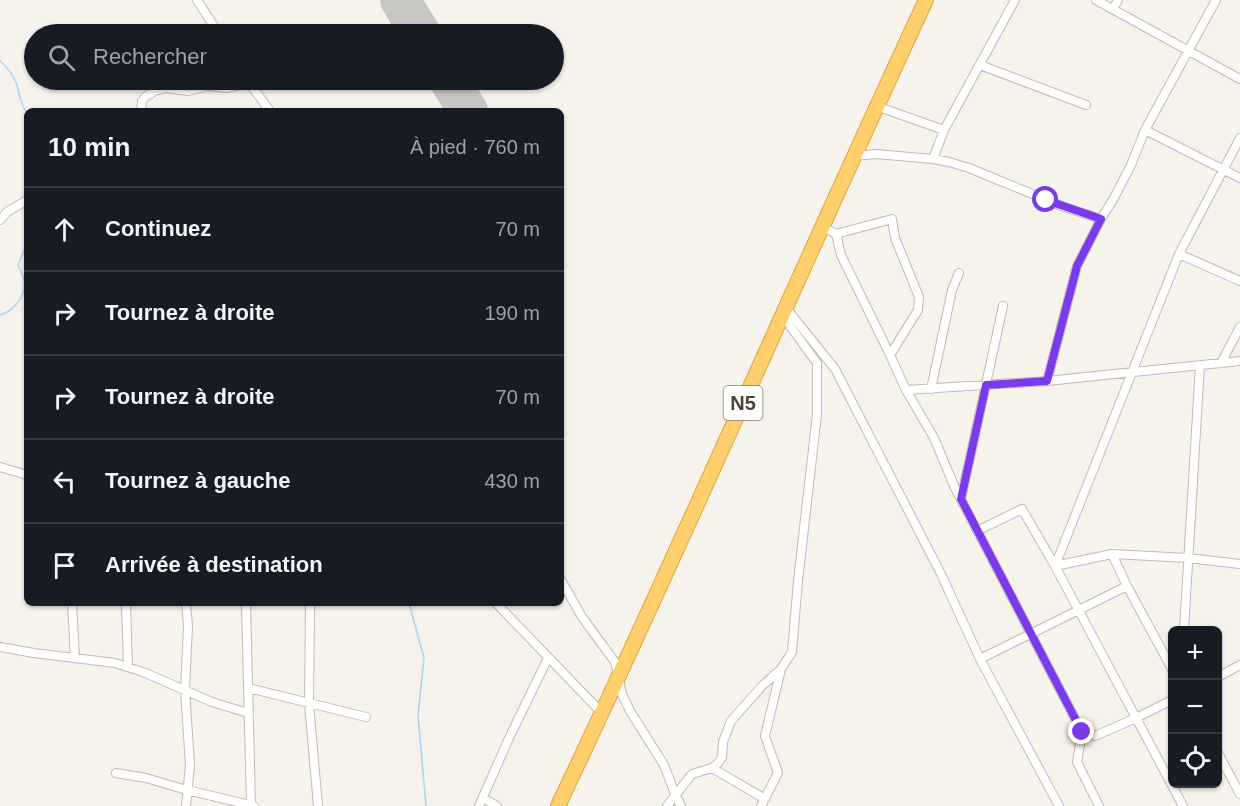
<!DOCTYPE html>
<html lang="fr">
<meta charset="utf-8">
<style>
body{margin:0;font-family:Arial,sans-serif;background:#242831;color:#f1f3f6}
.controls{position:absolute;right:18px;bottom:18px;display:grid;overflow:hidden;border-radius:9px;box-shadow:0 2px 4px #0004}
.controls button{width:54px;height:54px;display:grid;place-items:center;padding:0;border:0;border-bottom:2px solid #363941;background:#171b24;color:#f1f3f6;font:30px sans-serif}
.stop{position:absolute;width:18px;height:18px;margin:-14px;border:4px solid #7c3aed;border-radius:50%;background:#fff}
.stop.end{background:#7c3aed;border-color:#fff;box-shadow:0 2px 6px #0008}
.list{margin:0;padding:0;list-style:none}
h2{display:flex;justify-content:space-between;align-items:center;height:78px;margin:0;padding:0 24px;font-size:26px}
h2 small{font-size:20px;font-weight:400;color:#9ea1a6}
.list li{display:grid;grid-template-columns:39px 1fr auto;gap:18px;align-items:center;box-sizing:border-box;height:84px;padding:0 24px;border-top:2px solid #363941}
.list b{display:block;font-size:22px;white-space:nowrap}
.list em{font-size:20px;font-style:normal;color:#9ea1a6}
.icon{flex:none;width:33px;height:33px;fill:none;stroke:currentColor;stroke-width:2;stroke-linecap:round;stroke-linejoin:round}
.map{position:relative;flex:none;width:1240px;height:806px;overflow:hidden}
.search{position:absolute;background:#171b24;box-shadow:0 2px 4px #0004;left:24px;top:24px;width:540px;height:66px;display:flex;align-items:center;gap:15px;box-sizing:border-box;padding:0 21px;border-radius:33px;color:#9ea1a6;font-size:22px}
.panel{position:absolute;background:#171b24;box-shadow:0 2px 4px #0004;left:24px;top:108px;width:540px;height:498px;border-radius:9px}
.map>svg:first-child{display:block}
</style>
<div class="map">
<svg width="1240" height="806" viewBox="0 0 1240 806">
<rect width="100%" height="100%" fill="#f6f3ec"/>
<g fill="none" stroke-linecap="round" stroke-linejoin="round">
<path stroke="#a9d4f2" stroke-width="1.5" d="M0 61C7 67 14 76 17 85 20 96 20 104 27 113
M0 315C14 311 27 295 24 280 23 275 20 270 18 265L27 244
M409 603 424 658 418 715 426 806"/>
<path stroke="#c8c6c3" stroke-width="40" d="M400 0 421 34
M449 80 468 111"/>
<defs>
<path id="street" d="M197 0 219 34
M1096 0 1240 79
M1113 9 1118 0
M980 65 1086 105
M247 80 270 111
M876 106 944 130 1015 0
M141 111 142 101 145 97 155 91 166 88 188 91 208 86 227 88 244 84 249 82
M1145 130 1240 178
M854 156 876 154 933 159 949 162 969 168 1064 207 1101 219
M933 159 944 130
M0 220 7 212 27 200
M822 226 836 234 841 255 890 355 906 390 934 438 955 488 1082 732 1077 762 1099 806
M836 234 892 219 895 238 919 297 918 310 890 355
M1179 254 1240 281
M786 308 835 369 941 574 980 659 1059 806
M1221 363 1240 327
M1047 381 1077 266 1101 219 1114 198 1131 165 1145 130 1216 0
M931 389 952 290 959 273
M906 390 1047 381 1240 361
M0 467 27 475
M961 499 1003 306
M977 531 1022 509 1055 566 1183 806
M1112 554 1127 586 1172 669
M1055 566 1179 254 1240 138
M1055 566 1112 554 1188 558 1240 564
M561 580 582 617 615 662 622 694 630 711 664 765 675 794 681 806
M72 603 75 658
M126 603 128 667
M246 603 251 806
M310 603 309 704 318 806
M496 603 602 713
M1184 630 1200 365
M0 647 34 653 115 663 143 672 212 702 248 713
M980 659 1127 586
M1218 677 1240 665
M248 688 366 717
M1082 732 1095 736 1136 718 1172 700
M1218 753 1240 794
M712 768 765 799
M116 773 146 778 187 790 254 806
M483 798 497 806
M186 806 190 765 185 690 188 626 186 603
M479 806 510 736 548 658
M667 806 692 774 712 768 718 763 722 757 723 742 731 721 762 686 781 669 792 652 798 581 817 414V363L782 315
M761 806 778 773 765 736 781 669"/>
<path id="highway" d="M558 806C685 539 801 268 926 0"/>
</defs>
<use href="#street" stroke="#c2bbae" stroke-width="10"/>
<use href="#highway" stroke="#e0a43c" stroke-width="16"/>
<use href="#street" stroke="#fff" stroke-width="8"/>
<use href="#highway" stroke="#ffcf6e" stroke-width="14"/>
</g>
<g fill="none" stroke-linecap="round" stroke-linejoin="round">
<path stroke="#7c3aed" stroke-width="8" d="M1046 200 1101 219 1077 266 1047 381 986 385 961 499 1082 732"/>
</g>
<g text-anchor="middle" stroke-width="4.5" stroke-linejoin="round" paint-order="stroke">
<rect fill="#fff" stroke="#817c74" stroke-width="1.5" x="723.5" y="386" width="39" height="34" rx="4.5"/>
<g font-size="20" font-weight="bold" fill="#4b4439">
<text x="743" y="410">N5</text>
</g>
</g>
</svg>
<div class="controls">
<button>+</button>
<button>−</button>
<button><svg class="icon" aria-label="locate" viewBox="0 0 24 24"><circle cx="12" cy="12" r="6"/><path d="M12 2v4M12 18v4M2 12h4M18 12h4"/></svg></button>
</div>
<div class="stop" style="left:1046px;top:200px"></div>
<div class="stop end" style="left:1082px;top:732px"></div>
<div class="search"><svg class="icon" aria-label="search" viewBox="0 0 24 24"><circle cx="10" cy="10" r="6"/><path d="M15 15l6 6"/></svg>Rechercher</div>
<section class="panel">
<h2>10 min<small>À pied · 760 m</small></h2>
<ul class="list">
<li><svg class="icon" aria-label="ahead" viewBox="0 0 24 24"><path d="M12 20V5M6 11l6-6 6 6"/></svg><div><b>Continuez</b></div><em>70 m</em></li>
<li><svg class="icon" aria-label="right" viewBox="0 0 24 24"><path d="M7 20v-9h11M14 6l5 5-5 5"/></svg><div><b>Tournez à droite</b></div><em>190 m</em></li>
<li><svg class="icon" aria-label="right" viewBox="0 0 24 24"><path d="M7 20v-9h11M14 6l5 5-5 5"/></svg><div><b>Tournez à droite</b></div><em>70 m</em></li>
<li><svg class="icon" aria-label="left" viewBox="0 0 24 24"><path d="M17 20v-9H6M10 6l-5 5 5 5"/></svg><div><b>Tournez à gauche</b></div><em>430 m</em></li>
<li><svg class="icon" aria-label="arrive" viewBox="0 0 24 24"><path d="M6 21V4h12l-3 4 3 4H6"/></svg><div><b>Arrivée à destination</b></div></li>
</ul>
</section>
</div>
